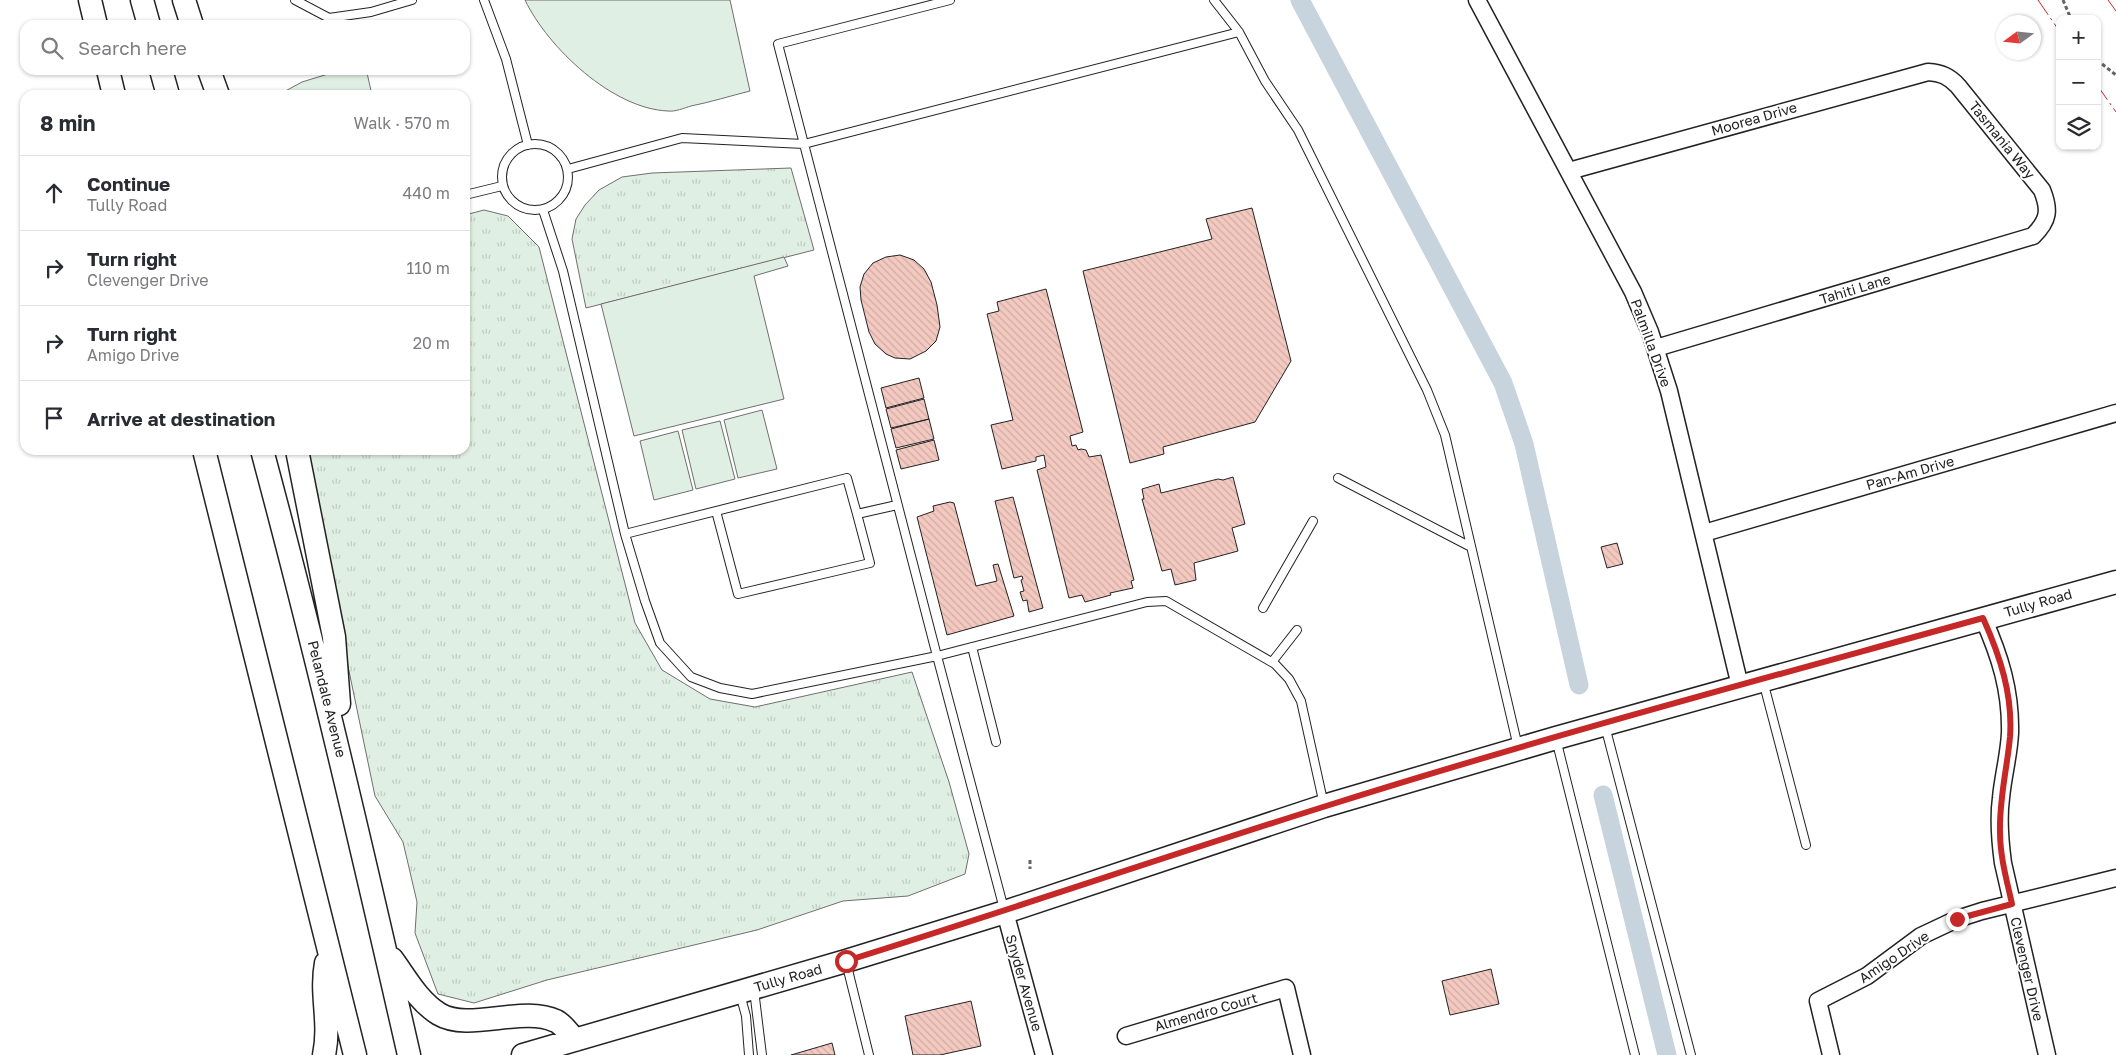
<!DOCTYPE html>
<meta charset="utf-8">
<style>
body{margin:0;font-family:"Golos Text",sans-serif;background:#f7f7f7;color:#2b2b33}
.controls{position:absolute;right:15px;top:15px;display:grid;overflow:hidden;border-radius:10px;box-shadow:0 1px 4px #0004}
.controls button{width:45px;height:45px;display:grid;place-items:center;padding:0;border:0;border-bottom:1px solid #e1e1e2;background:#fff;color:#2b2b33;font:25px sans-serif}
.compass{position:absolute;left:1996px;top:15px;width:45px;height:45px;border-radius:50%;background:#fff;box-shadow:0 1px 4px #0004;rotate:255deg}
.stop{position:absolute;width:15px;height:15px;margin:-11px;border:4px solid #c62828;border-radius:50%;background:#fff}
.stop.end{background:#c62828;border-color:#fff;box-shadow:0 1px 5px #0008}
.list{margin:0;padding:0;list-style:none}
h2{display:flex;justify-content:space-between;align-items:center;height:65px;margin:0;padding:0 20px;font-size:21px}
h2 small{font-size:16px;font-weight:400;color:#7c7c81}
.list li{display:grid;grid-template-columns:32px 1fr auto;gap:15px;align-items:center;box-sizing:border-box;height:75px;padding:0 20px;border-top:1px solid #e1e1e2}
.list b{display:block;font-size:19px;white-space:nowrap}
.list p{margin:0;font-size:16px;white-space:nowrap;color:#7c7c81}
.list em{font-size:16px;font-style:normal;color:#7c7c81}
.icon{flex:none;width:28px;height:28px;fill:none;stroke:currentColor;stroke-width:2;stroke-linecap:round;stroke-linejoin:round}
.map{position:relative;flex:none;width:2116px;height:1055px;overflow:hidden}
.search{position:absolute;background:#fff;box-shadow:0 1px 4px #0004;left:20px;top:20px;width:450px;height:55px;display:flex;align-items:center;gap:12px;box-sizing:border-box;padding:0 18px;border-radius:15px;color:#7c7c81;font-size:19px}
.panel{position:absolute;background:#fff;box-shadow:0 1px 4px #0004;left:20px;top:90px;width:450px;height:365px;border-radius:15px}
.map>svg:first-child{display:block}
</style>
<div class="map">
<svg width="2116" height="1055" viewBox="0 0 2116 1055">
<defs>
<pattern id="grass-tufts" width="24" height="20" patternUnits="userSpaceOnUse" patternTransform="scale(1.25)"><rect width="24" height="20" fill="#e0efe3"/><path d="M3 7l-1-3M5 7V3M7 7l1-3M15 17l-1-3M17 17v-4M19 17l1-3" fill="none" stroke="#c0cdc2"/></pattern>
<pattern id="building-back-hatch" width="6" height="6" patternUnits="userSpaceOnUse" patternTransform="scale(1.25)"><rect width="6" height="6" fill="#f3c9c0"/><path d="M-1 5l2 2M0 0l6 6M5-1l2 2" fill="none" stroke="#d0aca5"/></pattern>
</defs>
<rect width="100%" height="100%" fill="#fff"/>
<path fill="url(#grass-tufts)" stroke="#6f6f6f" d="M791 168 814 250 586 308 572 239 576 219 585 205 599 190 622 177 652 173Z
M484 210 508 216 539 247 635 623 662 670 710 699 755 707 912 672 949 782 969 854 965 874 908 896 843 901 757 930 547 980 474 1003 438 994 415 933 417 902 403 842 375 796 303 450H465V215Z"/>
<path fill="#e0efe3" stroke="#6f6f6f" d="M525 0H730L750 91C730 96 711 102 691 106 684 108 675 112 668 111 613 109 548 48 525 0Z
M341 70H359L367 73 372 95H278L302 82Z
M784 257 788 266 754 276 784 399 634 436 601 304Z
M762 410 777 469 738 478 724 420Z
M720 421 735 479 696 489 682 430Z
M678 431 693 490 654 500 640 441Z"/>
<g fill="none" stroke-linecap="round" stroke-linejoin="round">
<path stroke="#c7d3dd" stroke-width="19" d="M1300 0 1503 383 1524 444 1579 685
M1603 795 1667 1055"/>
</g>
<path fill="url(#building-back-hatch)" stroke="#222" d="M1252 208 1291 361 1255 422 1163 447 1164 454 1130 463 1083 271 1212 239 1206 219Z
M900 255 914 260 924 269 931 282 937 305 940 327 936 341 926 351 910 359 895 358 886 354 875 344 869 332 861 300 860 287 864 274 873 263 886 257Z
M1046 289 1083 432 1070 436 1072 446 1076 445 1078 450 1081 449 1086 450 1089 457 1101 455 1134 580 1131 581 1133 588 1110 593 1111 595 1085 602 1082 595 1069 598 1037 470 1046 467 1044 455 1036 457V461L1002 469 991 425 1013 420 987 314 999 311 997 302Z
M919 378 924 398 886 408 881 388Z
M924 399 929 419 891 428 886 409Z
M929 419 934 439 896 448 891 429Z
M934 440 939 460 901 469 896 450Z
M1233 477 1245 524 1232 528 1238 551 1194 563 1196 580 1175 585 1171 569 1162 571 1142 499H1144L1142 489 1159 484 1161 493 1218 479 1223 480Z
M1013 497 1043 608 1029 612 1027 600 1023 601 1020 592 1024 591 1021 580 1023 579 1022 576 1014 578 995 501Z
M950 502 954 503 976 586 997 581 993 565 998 564 1014 616 947 635 917 517 934 511 933 506Z
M1617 543 1623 564 1607 568 1601 547Z
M1491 969 1499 1004 1450 1015 1442 981Z
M971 1001 981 1046 940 1055H913L905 1016Z
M832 1043 835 1055H791Z"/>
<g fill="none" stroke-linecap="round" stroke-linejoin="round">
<defs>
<path id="lane" d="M295 0 329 18 371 12 412 0
M484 0 506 59 528 145
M1214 0 1239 32 1265 81 1298 130 1427 390 1445 435 1518 747
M502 177a33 33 0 1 1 66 0a33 33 0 1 1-66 0Z
M568 169 682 138 804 144 1239 32
M465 195 502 186
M543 210 563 271 625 534 645 601 660 643 691 677 720 688 752 694 937 656 778 44 950 0
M1338 478 1471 547
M716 511 738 594 870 563 857 514
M625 534 847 478 857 514 897 505
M1263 608 1313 521
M972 647 996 742
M1272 662 1297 630
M1763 681 1806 845
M1605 726 1691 1055
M1556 739 1635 1055
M1004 909 937 656 1147 602 1166 601 1275 664 1289 679 1301 701 1324 805
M846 962 869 1055
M754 990 762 1055
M740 994 746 1016 749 1055"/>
<path id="street" d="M1477 0 1633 292 1650 332 1669 391 1740 686
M1569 171 1928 72C1941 73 1949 76 1958 86L2042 190C2050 210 2049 220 2033 236L1656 348
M1704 533 2116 413
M1983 618C2000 656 2011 691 2010 733 2009 755 2003 776 2001 798 1998 820 2000 841 2003 863L2047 1055
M1005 912 1044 1055
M1126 1036 1286 988 1302 1055
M1831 1055 1818 1001 1867 976 1921 936 1957 919 1982 911 2116 878"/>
<path id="secondary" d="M90 0 96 25
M142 0 149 25
M184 0 192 25
M108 70 114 95
M161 70 168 95
M209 70 218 95
M204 450 355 1055
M262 450C316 651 363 853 409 1055
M297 450 334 637 339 704
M392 959C406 978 418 1001 439 1014 469 1032 523 1005 556 1021 563 1024 569 1034 575 1040
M324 1055C331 1022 320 995 326 963
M523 1055 846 961 1005 912 1324 806 1556 738 2116 582"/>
</defs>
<use href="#lane" stroke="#222" stroke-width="10"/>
<use href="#street" stroke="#222" stroke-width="19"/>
<use href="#secondary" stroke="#222" stroke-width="25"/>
<path stroke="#646464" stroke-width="3" stroke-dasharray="4 2.5" stroke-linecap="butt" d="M2063 0 2071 19
M2097 60 2116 75
M1030 860V869"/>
<use href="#lane" stroke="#fff" stroke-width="8"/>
<use href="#street" stroke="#fff" stroke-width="16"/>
<use href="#secondary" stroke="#fff" stroke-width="22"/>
<path stroke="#c62828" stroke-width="1" stroke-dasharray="18 4 2.5 4" stroke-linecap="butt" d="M2038 0 2060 32
M2108 0 2116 11
M2097 85 2116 112"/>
</g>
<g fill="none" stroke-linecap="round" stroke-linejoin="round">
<path stroke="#c62828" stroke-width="6" d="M846 961C1006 911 1164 857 1323 807 1541 738 1763 679 1983 618 2000 656 2013 695 2010 737 2007 769 1999 800 2000 832 2000 857 2007 881 2012 904L1957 919"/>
</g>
<g text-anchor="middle" stroke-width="4" stroke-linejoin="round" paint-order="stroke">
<g font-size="14" fill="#222" stroke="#fff">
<text transform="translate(1754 119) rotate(-16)" y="5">Moorea Drive</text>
<text transform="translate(2002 140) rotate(51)" y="5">Tasmania Way</text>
<text transform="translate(1855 289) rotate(-17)" y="5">Tahiti Lane</text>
<text transform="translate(1651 343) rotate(70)" y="5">Palmilla Drive</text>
<text transform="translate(1910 473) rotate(-16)" y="5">Pan-Am Drive</text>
<text transform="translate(2038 603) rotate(-16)" y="5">Tully Road</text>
<text transform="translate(327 699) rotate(76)" y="5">Pelandale Avenue</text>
<text transform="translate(1894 957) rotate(-34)" y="5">Amigo Drive</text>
<text transform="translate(2027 969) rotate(77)" y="5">Clevenger Drive</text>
<text transform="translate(788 978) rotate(-16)" y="5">Tully Road</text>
<text transform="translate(1024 983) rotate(74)" y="5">Snyder Avenue</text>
<text transform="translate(1206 1012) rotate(-16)" y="5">Almendro Court</text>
</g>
</g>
</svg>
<div class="controls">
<button>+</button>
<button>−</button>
<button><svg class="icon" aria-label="layers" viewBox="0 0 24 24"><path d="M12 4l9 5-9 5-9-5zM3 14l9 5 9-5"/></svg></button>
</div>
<svg class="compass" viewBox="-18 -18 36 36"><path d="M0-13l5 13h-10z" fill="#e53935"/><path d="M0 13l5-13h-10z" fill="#7c7c81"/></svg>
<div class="stop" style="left:846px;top:961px"></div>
<div class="stop end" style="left:1957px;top:919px"></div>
<div class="search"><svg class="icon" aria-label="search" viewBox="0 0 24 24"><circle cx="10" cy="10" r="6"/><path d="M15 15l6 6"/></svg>Search here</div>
<section class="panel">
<h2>8 min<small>Walk · 570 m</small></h2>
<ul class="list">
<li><svg class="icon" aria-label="ahead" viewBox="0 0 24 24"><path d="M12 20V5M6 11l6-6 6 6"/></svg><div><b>Continue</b><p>Tully Road</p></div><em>440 m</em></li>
<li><svg class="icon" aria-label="right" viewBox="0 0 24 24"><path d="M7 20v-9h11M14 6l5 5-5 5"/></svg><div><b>Turn right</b><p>Clevenger Drive</p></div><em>110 m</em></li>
<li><svg class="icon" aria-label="right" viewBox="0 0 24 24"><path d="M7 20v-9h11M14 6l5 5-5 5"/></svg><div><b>Turn right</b><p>Amigo Drive</p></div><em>20 m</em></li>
<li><svg class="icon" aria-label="arrive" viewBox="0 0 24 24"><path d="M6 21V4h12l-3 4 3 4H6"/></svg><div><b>Arrive at destination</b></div></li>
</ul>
</section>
</div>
